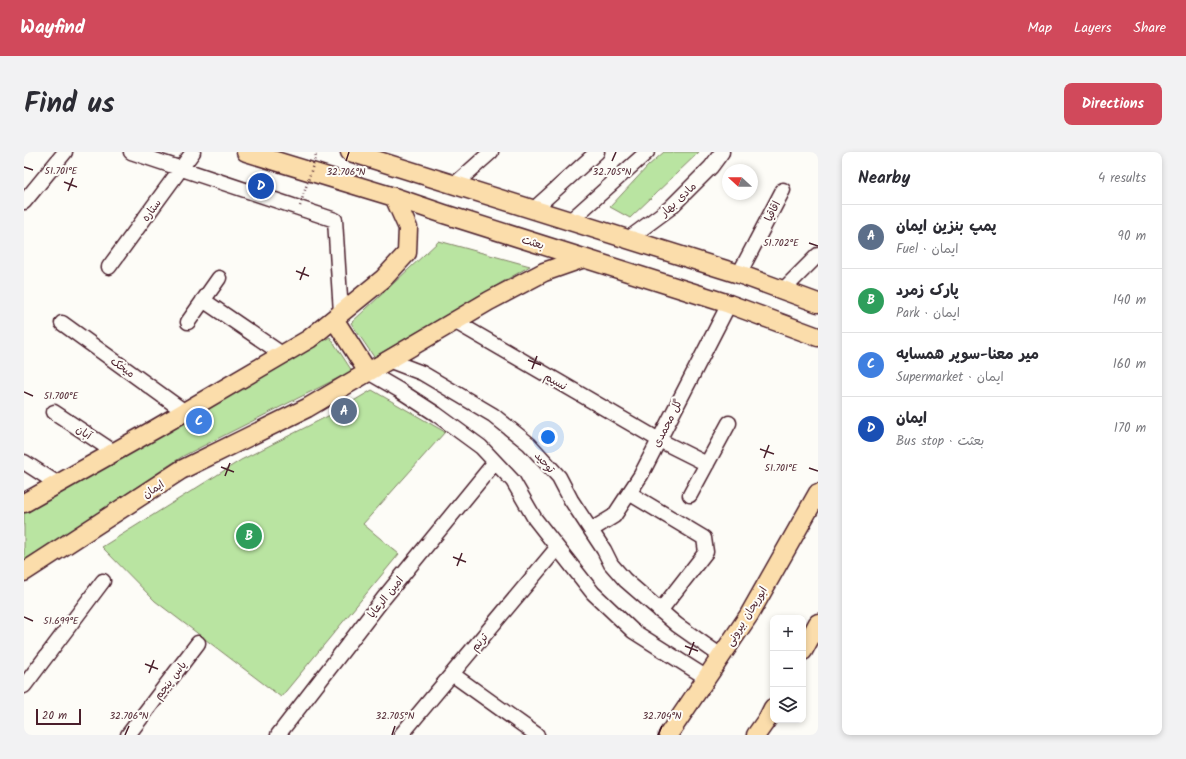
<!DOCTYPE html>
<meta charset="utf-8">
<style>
body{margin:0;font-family:Kalam,"Playpen Sans Arabic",sans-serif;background:#f2f2f3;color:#2b2b33}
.controls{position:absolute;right:12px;bottom:12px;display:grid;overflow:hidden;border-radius:8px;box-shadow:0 2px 6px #0003}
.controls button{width:36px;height:36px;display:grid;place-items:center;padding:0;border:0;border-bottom:1px solid #e1e1e2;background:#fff;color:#2b2b33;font:20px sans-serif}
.compass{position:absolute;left:698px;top:12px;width:36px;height:36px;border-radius:50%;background:#fff;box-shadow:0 2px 6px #0003;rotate:291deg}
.scale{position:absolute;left:12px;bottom:10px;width:45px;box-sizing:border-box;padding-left:4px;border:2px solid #4a1f2b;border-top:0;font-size:11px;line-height:14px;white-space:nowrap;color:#4a1f2b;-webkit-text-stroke:3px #fdfcf7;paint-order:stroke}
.you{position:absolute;left:524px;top:285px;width:14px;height:14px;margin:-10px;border:3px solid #fff;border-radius:50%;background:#1a73e8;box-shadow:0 0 0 6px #1a73e833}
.badge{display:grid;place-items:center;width:26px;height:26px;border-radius:50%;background:#d1495b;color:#fff;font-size:13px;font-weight:700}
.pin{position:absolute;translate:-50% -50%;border:2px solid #fff;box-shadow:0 1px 4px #0006}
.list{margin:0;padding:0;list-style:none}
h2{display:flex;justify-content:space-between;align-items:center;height:52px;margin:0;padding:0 16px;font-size:17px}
h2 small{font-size:13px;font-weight:400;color:#7c7c81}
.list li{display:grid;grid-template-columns:26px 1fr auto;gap:12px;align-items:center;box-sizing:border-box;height:64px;padding:0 16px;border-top:1px solid #e1e1e2}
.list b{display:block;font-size:15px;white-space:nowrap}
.list p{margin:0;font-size:13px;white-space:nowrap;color:#7c7c81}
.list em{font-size:13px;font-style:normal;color:#7c7c81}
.icon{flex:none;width:22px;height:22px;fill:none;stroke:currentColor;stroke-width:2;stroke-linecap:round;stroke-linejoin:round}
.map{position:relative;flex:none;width:794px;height:583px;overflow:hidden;border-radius:8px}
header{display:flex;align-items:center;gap:24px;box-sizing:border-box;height:56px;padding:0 20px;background:#d1495b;color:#fff}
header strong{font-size:19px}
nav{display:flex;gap:22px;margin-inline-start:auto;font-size:14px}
.intro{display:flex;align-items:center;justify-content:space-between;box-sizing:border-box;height:96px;padding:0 24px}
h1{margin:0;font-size:28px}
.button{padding:10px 18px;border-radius:8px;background:#d1495b;color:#fff;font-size:14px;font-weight:700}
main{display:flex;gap:24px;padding:0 24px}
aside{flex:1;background:#fff;border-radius:8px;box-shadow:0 2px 6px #0003}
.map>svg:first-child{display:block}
</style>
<header>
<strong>Wayfind</strong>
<nav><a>Map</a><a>Layers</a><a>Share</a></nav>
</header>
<div class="intro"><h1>Find us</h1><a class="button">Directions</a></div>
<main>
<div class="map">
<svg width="794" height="583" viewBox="0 0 794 583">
<rect width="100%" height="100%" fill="#fdfcf7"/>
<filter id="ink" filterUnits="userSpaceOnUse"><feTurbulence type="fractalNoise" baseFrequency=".025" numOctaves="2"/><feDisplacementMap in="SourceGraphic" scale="8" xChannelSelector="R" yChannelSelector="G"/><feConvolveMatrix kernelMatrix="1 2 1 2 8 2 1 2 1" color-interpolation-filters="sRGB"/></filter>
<g filter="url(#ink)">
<path fill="#b9e4a1" stroke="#828266" d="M640 0H675L606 66 586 55 624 14Z
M415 89 506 114 350 205 327 171Z
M306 185 328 219 159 304 0 410V360Z
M348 238 421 280 339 372 375 402 257 545 131 449 78 395 217 308 304 264Z"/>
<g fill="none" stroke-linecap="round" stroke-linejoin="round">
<defs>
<path id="minor" d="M107 0 311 68 317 161
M431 32 467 0
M0 50 41 0
M510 57 573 0
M546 69 623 0
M604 87 646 56 687 15 698 0
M85 115 169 0
M715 122 759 38
M759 138 794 103
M179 148 258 202
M430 169 635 288 683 312
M164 170 195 126
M38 171 161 260
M364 208 398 221 469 263 505 292 535 325 547 348 580 398 587 412 601 428 653 473 697 504
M344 220 375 238 412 262 457 295 489 329 511 367 569 441 609 479 683 526
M30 260 90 300
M0 310 34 332
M605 341 680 386 682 400 636 459
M666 343 705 271
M567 378 590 364 617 323 705 152
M428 522 513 583
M0 534 79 429
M104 583 174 491
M254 583 359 447 471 310
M377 583 533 396"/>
<path id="major" d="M222 0 370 45 420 62 705 152 794 185
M326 0 715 122 794 151
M310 167 344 220
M0 351 133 276 285 187 359 127 383 101 384 76 370 45
M0 420 157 318 283 256 465 149 520 120 560 106
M779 499 794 471
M644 583 725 463 794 341
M732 583 744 566 749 556"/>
</defs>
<use href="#minor" stroke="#4a1f2b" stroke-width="17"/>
<use href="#major" stroke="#4a1f2b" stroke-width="21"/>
<use href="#minor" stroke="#fdfcf7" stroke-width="14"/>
<use href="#major" stroke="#fbddab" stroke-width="18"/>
<path stroke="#4a1f2b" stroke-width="2.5" stroke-dasharray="1 3" stroke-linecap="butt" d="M276 54 293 0"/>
</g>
</g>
<path fill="none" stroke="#4a1f2b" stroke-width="1.5" d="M322 9 325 0M588 9 592 0M0 15 9 18M40 30 53 35M44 39 49 26M785 91 794 94M272 119 285 124M276 128 281 115M504 208 517 213M508 217 513 204M0 240 9 244M736 297 750 302M740 306 745 293M197 315 210 320M785 316 794 319M201 324 206 311M429 405 442 410M433 414 438 401M0 465 9 469M661 494 674 499M665 503 670 490M121 512 134 517M125 521 130 508M101 583 105 574M368 583 371 574M634 583 638 574"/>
<g text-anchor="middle" stroke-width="4" stroke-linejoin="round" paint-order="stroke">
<g font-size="11" fill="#4a1f2b" stroke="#fdfcf7">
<text transform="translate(654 47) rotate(-43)" y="4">مادی بهار</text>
<text transform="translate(127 58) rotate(-54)" y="4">ستاره</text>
<text transform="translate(748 59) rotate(-63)" y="4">اقاقیا</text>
<text transform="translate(509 90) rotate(17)" y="4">بعثت</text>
<text transform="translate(99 215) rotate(36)" y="4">میخک</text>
<text transform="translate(532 229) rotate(30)" y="4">نسیم</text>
<text transform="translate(643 271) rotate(-63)" y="4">گل محمدی</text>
<text transform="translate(60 280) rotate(34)" y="4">آبان</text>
<text transform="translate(521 310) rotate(48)" y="4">توحید</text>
<text transform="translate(129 337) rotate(-33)" y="4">ایمان</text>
<text transform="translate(361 445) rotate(-51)" y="4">امین الرعایا</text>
<text transform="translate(722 464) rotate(-58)" y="4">ابوریحان بیرونی</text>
<text transform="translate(455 490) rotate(-50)" y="4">ترنم</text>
<text transform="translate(146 528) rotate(-52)" y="4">یاس پنجم</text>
</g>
</g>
<g font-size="10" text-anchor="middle" fill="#4a1f2b" stroke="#fdfcf7" stroke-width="4" stroke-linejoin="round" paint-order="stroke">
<text x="37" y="22">51.701°E</text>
<text x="322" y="23">32.706°N</text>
<text x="588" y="23">32.705°N</text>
<text x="757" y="94">51.702°E</text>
<text x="37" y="247">51.700°E</text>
<text x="757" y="319">51.701°E</text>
<text x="37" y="472">51.699°E</text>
<text x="105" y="567">32.706°N</text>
<text x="371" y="567">32.705°N</text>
<text x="638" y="567">32.704°N</text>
</g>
</svg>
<div class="controls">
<button>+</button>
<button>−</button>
<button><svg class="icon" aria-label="layers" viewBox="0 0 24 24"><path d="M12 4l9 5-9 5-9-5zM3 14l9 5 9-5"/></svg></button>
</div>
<svg class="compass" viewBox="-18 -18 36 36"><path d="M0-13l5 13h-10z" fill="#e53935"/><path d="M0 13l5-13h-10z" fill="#7c7c81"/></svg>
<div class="scale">20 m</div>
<div class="you"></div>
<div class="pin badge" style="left:320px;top:259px;background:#5c6f8a">A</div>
<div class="pin badge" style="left:225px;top:384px;background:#2e9e5b">B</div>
<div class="pin badge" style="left:175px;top:269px;background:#3f7fe0">C</div>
<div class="pin badge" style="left:237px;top:34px;background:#1a4fb4">D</div>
</div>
<aside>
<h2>Nearby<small>4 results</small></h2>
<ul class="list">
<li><span class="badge" style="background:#5c6f8a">A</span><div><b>پمپ بنزین ایمان</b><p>Fuel · ایمان</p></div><em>90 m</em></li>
<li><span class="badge" style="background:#2e9e5b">B</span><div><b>پارک زمرد</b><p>Park · ایمان</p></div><em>140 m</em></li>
<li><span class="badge" style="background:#3f7fe0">C</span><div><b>میر معنا-سوپر همسایه</b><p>Supermarket · ایمان</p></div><em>160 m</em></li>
<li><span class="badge" style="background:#1a4fb4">D</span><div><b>ایمان</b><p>Bus stop · بعثت</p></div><em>170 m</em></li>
</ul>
</aside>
</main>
